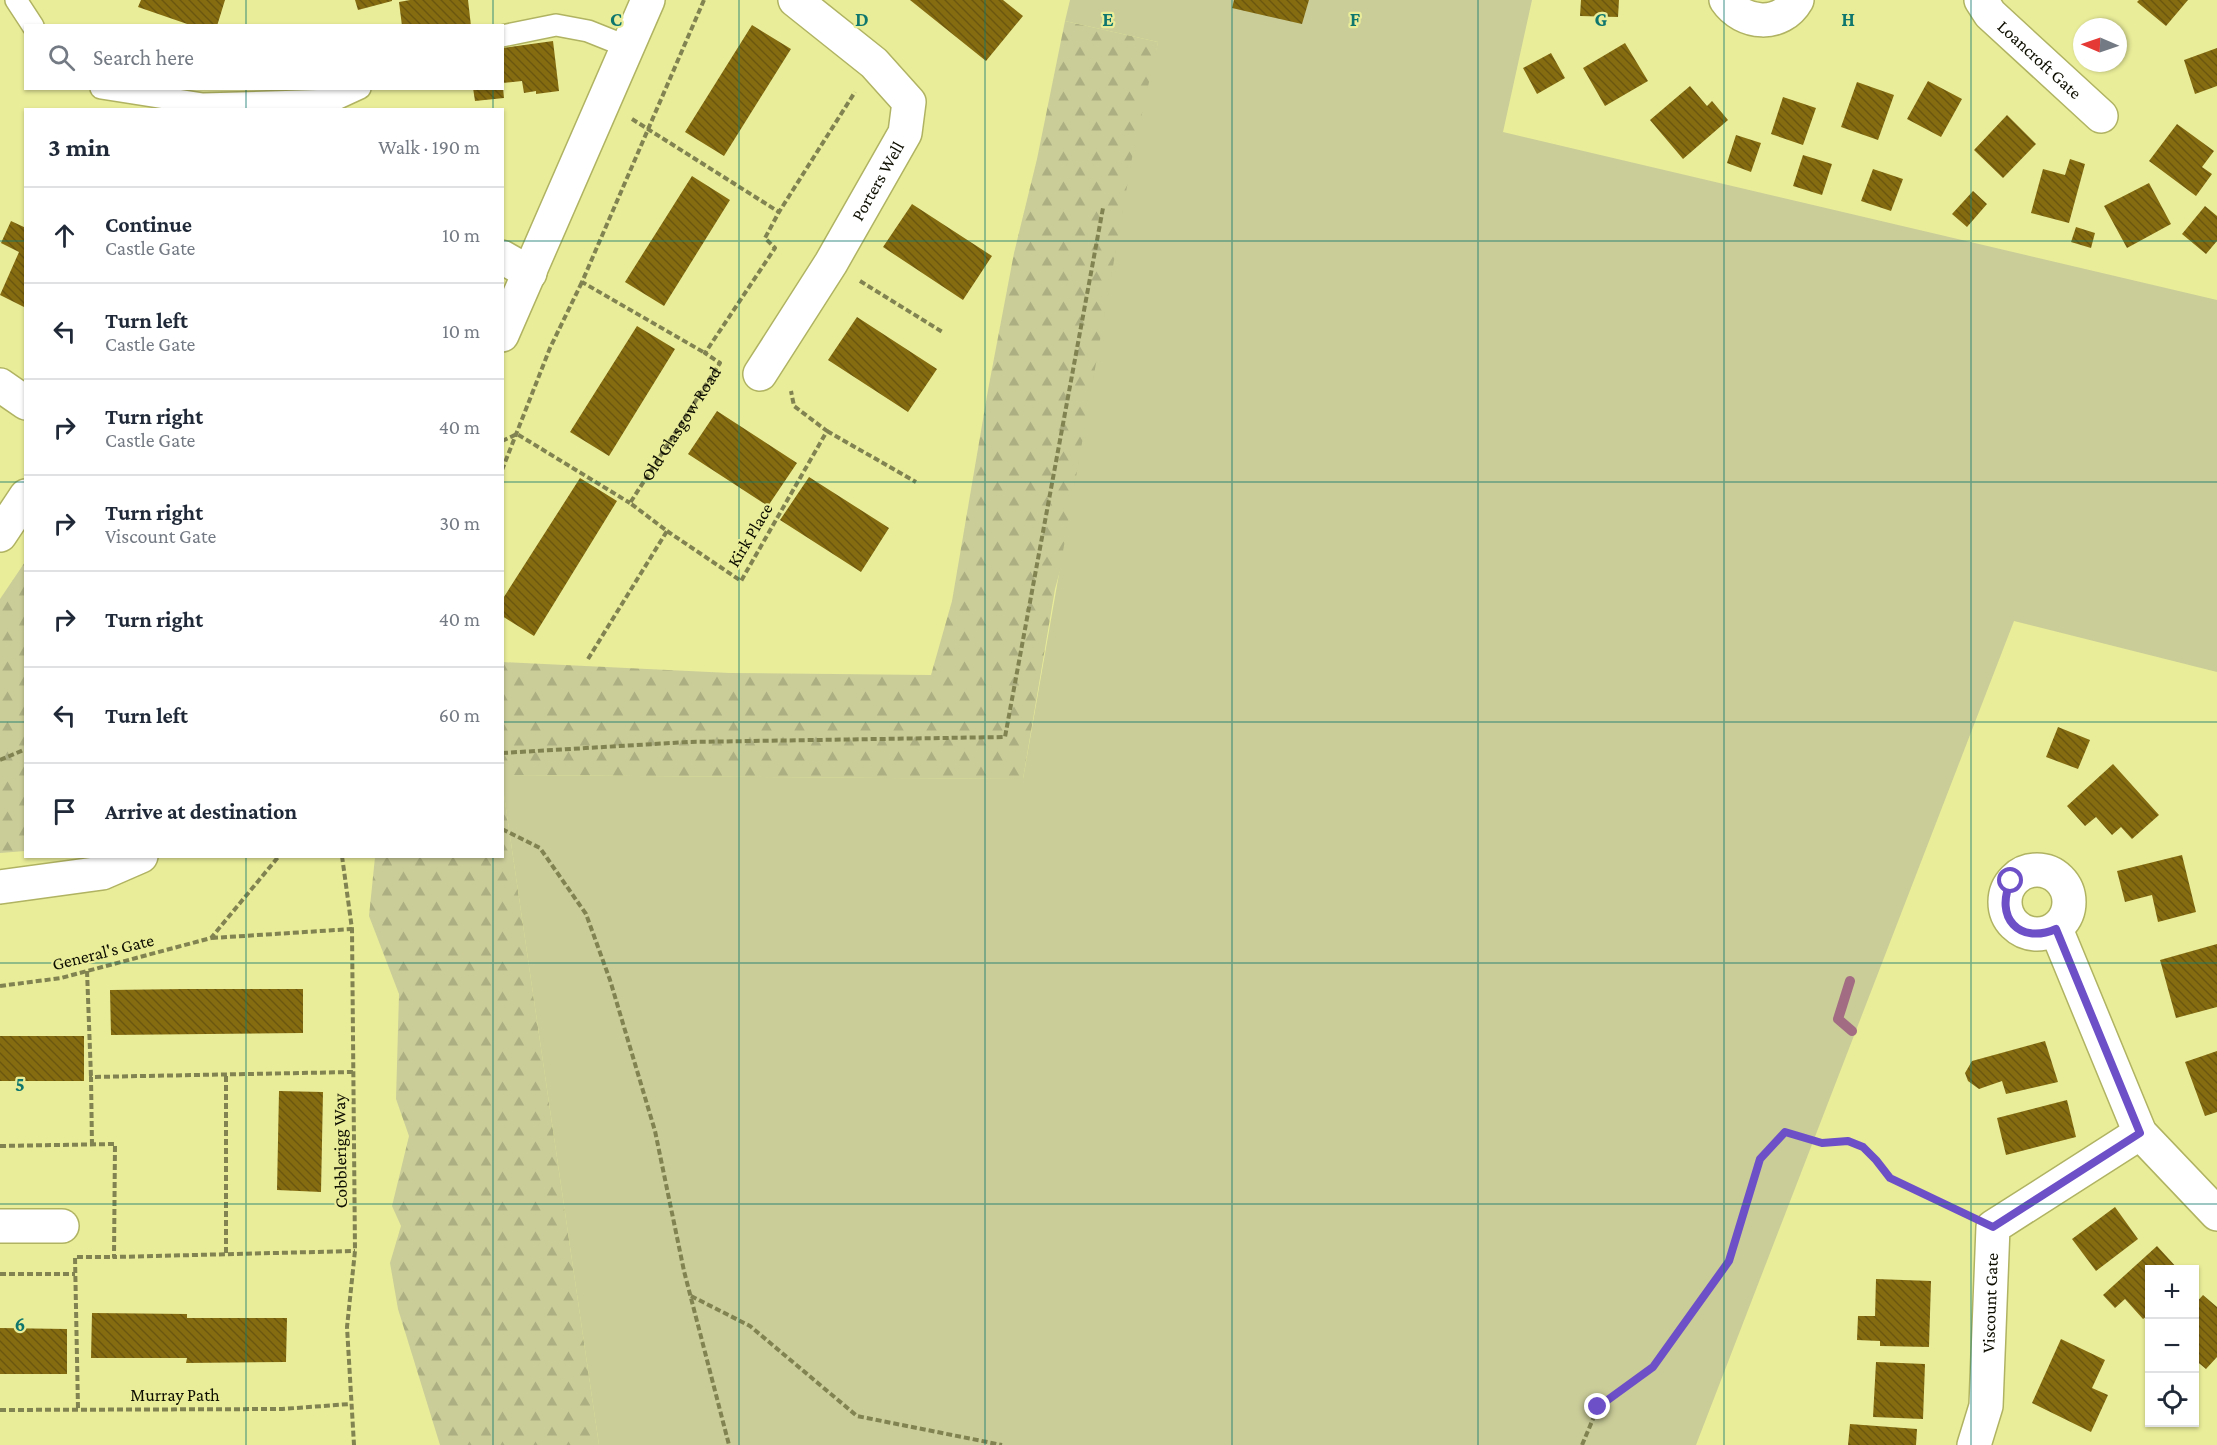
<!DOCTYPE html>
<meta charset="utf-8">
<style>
body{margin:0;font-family:"Crimson Pro",serif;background:#f6f6f7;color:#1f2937}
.controls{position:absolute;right:18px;bottom:18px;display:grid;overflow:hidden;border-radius:0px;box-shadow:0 2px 4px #0004}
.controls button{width:54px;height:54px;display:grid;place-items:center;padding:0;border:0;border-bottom:2px solid #e0e1e3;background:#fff;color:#1f2937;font:30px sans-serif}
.compass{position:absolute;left:2073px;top:18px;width:54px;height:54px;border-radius:50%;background:#fff;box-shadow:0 2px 4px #0004;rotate:272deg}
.stop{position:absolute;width:18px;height:18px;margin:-14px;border:4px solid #6d4fc8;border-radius:50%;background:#fff}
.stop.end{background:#6d4fc8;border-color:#fff;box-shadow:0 2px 6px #0008}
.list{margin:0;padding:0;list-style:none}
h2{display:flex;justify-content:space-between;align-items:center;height:78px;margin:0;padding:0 24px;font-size:26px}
h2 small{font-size:20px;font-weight:400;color:#747a83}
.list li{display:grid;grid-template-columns:39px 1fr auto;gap:18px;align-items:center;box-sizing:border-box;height:96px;padding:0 24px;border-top:2px solid #e0e1e3}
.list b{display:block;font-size:22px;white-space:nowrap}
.list p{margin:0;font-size:20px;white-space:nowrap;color:#747a83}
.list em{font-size:20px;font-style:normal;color:#747a83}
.icon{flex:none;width:33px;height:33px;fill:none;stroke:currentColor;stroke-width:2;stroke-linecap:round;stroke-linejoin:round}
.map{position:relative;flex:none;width:2217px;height:1445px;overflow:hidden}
.search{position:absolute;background:#fff;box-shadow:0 2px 4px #0004;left:24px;top:24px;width:480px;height:66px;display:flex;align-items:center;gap:15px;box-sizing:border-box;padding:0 21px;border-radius:0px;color:#747a83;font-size:22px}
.panel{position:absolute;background:#fff;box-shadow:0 2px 4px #0004;left:24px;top:108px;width:480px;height:750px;border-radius:0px}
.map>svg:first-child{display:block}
</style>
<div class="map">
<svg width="2217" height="1445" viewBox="0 0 2217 1445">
<defs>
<pattern id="forest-firs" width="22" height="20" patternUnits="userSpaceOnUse" patternTransform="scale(1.5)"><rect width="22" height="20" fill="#cacd98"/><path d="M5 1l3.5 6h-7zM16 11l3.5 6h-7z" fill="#acaf81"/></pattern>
<pattern id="building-back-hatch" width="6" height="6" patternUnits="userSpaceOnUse" patternTransform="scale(1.5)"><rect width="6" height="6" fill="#866c11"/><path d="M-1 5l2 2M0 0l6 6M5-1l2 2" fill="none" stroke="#6c570e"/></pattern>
</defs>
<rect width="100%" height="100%" fill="#e9ed99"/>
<path fill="url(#forest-firs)" d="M1065 21 1158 42 1086 476 1055 589 1023 779 503 775 502 662 730 673 931 675 952 601 988 390 1014 253 1037 159Z
M25 562V851L0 853V599Z
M503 788 599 1445H440L398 1309 390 1263 401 1226 392 1206 409 1136 396 1099 399 994 369 916 375 857 502 856Z"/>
<path fill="#cacd98" d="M1070 0H1532L1503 132 2217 300V672L2014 621 1696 1445H599L503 788 502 775 1023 779 1132 158 1158 42 1065 21Z"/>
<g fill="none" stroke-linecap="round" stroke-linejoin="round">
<path stroke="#a26c82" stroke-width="10" d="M1850 981 1838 1019 1852 1031"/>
</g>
<path fill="url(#building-back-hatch)" d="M141 0H225L217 26H193L138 7Z
M355 0H392V1L358 10Z
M410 0H468L471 26H402L399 2Z
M910 0H1003L1023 16 986 61Z
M1234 0H1309L1302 24 1232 8Z
M1581 0H1619L1618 17 1580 16Z
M2139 0H2188L2166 26 2137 2Z
M752 25 791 49 724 156 685 132Z
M553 41 559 91 536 94V91L524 93 522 81 502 83V48Z
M1625 43 1648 81 1605 106 1583 68Z
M2217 48V86L2195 94 2184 60Z
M1551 53 1565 78 1537 94 1523 68Z
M1928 81 1962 99 1941 137 1907 119Z
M1857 82 1894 95 1878 140 1841 127Z
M1690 86 1707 106 1712 101 1728 120 1683 159 1650 120Z
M473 88H503L504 98 475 101Z
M1783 97 1816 108 1803 145 1771 134Z
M2007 115 2036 144 2003 178 1974 150Z
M2177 124 2214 151 2202 167 2212 174 2196 196 2149 161Z
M1736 135 1761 143 1751 172 1727 163Z
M1803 155 1832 164 1822 195 1793 186Z
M2070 159 2085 164 2069 223 2031 213 2043 169 2065 175Z
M1873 169 1903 179 1891 211 1861 201Z
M692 176 730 200 664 306 625 282Z
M2149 183 2171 224 2127 248 2104 206Z
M1973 191 1987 204 1967 227 1952 214Z
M912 204 992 256 963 300 883 247Z
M2205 206 2217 216V241L2206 254 2182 234Z
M11 221 26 228V308L0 295 19 252 1 243Z
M2076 227 2095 233 2091 248 2071 242Z
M857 317 937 369 908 412 828 360Z
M637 326 675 349 609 456 570 432Z
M717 411 797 463 768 506 688 454Z
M809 477 889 528 861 572 780 520Z
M580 478 617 501 534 636 502 616V600Z
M2058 727 2090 740 2078 769 2046 757Z
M2113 764 2159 815 2132 839 2121 827 2112 835 2096 817 2085 826 2067 806Z
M2182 855 2196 912 2158 922 2152 895 2125 902 2117 871Z
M2217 944V1007L2176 1018 2160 960Z
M184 989H303V1033L111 1035 110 990Z
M0 1036H84V1081H0Z
M2045 1041 2058 1082 2006 1094 2002 1081 1979 1089 1968 1081 1965 1073 1972 1061Z
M2217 1051V1112L2205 1116 2185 1062Z
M279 1091 323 1092 321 1192 277 1190Z
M2067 1100 2076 1137 2006 1155 1997 1118Z
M2115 1207 2138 1239 2096 1271 2072 1239Z
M2157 1246 2178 1269H2150V1314L2143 1319 2125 1299 2115 1308 2103 1295Z
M1876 1279 1931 1281 1929 1347 1880 1346V1341L1857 1340 1858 1316H1875Z
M2203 1295 2217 1307V1357L2206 1369 2194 1359V1305Z
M92 1313 187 1314V1318H287L286 1362 186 1363 187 1358H91Z
M0 1328 67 1329V1374H0Z
M2061 1339 2105 1360 2092 1388 2108 1395 2091 1432 2032 1403Z
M1876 1362 1925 1364 1923 1419 1873 1417Z
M1850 1424 1917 1429 1916 1445H1848Z"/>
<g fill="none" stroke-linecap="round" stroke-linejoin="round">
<defs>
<path id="service" d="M16 0 33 26
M502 36 556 25 588 31 628 47
M101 88 203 104 334 100 360 88"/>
<g id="minor">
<path d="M1726 0C1743 25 1781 28 1797 0"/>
<path id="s2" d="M1981 0 1990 14 2101 116"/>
<path d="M502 257 530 273"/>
<path id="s3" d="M760 374 831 263 905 133 909 102 874 63 795 0"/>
<path d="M0 385 26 403"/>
<path d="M0 535 26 496"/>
<circle cx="2037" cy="902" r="32"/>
<path d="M2056 929 2140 1133 2217 1214"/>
<path d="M0 1226H62"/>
<path id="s4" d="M1974 1445 1986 1406 1993 1227 2140 1133"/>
</g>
<path id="tertiary" d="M502 335 648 0
M0 887 102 873 141 856"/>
</defs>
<use href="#service" stroke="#b0b362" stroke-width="24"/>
<use href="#minor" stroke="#b0b362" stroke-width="36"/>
<use href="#tertiary" stroke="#b0b362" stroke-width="36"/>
<g stroke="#818351" stroke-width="4" stroke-dasharray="6 3" stroke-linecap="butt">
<path d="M704 0 582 282 705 353"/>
<path d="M632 119 779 212"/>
<path d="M860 281 944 333"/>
<path d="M827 431 916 482"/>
<path d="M502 441 517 434 630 503"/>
<path d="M502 470 550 348 582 282"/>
<path d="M667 531 741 581 827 431 794 406 791 391"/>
<path id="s1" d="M588 659 667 531 630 503 720 363 705 353 775 248 765 238 779 212 855 92"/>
<path d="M502 753 688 742 1005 737 1103 208"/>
<path d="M0 760 26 749"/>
<path d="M502 829 540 848 586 914 610 980 655 1131 684 1271 729 1445"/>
<path d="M342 856 352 929 355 1251 347 1327 354 1445"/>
<path d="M212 938 352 929"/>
<path d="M87 971 91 1077"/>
<path d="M0 986 61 978 211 938 279 856"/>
<path d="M92 1145 91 1077 353 1072"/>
<path d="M0 1146 115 1144 114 1257 355 1251"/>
<path d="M226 1253V1075"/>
<path d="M0 1274H75"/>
<path d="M691 1296 750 1326 857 1416 1002 1445"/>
<path d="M78 1408 75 1257H114"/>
<path d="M0 1410 282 1409 350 1404"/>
<path d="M1582 1445 1598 1407 1653 1367 1729 1261 1760 1159 1785 1132 1822 1143 1848 1141 1863 1147 1876 1159 1890 1178 1962 1213"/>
</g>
<use href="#service" stroke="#fff" stroke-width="21"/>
<use href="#minor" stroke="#fff" stroke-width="33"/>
<use href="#tertiary" stroke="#fff" stroke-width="33"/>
</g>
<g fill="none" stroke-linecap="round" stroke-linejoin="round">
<path stroke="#6d4fc8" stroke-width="8" d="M1598 1407 1653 1367 1729 1261 1760 1159 1785 1132 1822 1143 1848 1141 1863 1147 1876 1160 1890 1178 1993 1227 2140 1133 2056 929C2019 945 1994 917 2011 881"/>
</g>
<path fill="none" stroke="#0f766e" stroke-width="1.5" stroke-opacity="0.55" d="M246 0V26M493 0V26M739 0V1445M985 0V1445M1232 0V1445M1478 0V1445M1724 0V1445M1971 0V1445M246 88V110M493 88V110M0 241H26M502 241H2217M0 482H26M502 482H2217M0 722H26M502 722H2217M246 856V1445M493 856V1445M0 963H2217M0 1204H2217"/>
<g text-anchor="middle" stroke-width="4.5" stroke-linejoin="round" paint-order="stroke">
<g font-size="18" fill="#0d0d00" stroke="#e9ed99">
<text dy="6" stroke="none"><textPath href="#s2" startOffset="84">Loancroft Gate</textPath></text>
<text dy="6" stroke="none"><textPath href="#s3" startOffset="226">Porters Well</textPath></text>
<text dy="6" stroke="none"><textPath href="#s1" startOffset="291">Old Glasgow Road</textPath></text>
<text transform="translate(750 535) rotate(-59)" y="6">Kirk Place</text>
<text transform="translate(103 952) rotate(-14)" y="6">General's Gate</text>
<text transform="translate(340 1151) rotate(-91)" y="6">Cobblerigg Way</text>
<text dy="6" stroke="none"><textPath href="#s4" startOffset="144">Viscount Gate</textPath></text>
<text x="175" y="1401">Murray Path</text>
</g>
</g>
<g font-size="20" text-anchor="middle" font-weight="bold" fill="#0f766e" stroke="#e9ed99" stroke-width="4.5" stroke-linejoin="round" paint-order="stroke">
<text x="616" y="26">C</text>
<text x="862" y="26">D</text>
<text x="1108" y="26">E</text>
<text x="1355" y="26">F</text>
<text x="1601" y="26">G</text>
<text x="1848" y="26">H</text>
<text x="20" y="1091">5</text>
<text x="20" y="1331">6</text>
</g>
</svg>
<div class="controls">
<button>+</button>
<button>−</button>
<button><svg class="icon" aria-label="locate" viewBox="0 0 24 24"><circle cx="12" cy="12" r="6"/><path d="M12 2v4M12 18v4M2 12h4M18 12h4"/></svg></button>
</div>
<svg class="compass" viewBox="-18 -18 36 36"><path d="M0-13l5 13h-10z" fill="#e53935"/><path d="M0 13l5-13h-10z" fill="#747a83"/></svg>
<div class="stop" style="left:2011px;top:881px"></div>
<div class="stop end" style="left:1598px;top:1407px"></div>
<div class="search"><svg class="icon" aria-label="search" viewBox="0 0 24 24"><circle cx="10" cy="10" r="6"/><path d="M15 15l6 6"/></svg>Search here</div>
<section class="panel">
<h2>3 min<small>Walk · 190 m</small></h2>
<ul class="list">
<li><svg class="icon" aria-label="ahead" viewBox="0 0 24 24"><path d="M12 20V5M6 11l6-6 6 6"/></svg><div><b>Continue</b><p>Castle Gate</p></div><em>10 m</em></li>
<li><svg class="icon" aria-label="left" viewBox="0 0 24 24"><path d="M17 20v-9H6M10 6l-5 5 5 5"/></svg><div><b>Turn left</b><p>Castle Gate</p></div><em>10 m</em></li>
<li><svg class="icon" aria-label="right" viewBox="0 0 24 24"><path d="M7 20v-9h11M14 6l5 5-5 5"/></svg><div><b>Turn right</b><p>Castle Gate</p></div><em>40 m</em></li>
<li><svg class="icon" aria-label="right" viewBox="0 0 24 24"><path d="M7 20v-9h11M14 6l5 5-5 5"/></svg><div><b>Turn right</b><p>Viscount Gate</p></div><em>30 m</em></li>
<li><svg class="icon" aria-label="right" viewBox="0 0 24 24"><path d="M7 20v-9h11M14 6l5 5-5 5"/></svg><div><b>Turn right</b></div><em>40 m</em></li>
<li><svg class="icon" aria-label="left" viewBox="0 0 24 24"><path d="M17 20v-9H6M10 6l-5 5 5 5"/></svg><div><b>Turn left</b></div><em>60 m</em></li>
<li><svg class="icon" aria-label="arrive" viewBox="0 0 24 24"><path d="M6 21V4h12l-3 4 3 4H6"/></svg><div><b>Arrive at destination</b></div></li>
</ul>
</section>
</div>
